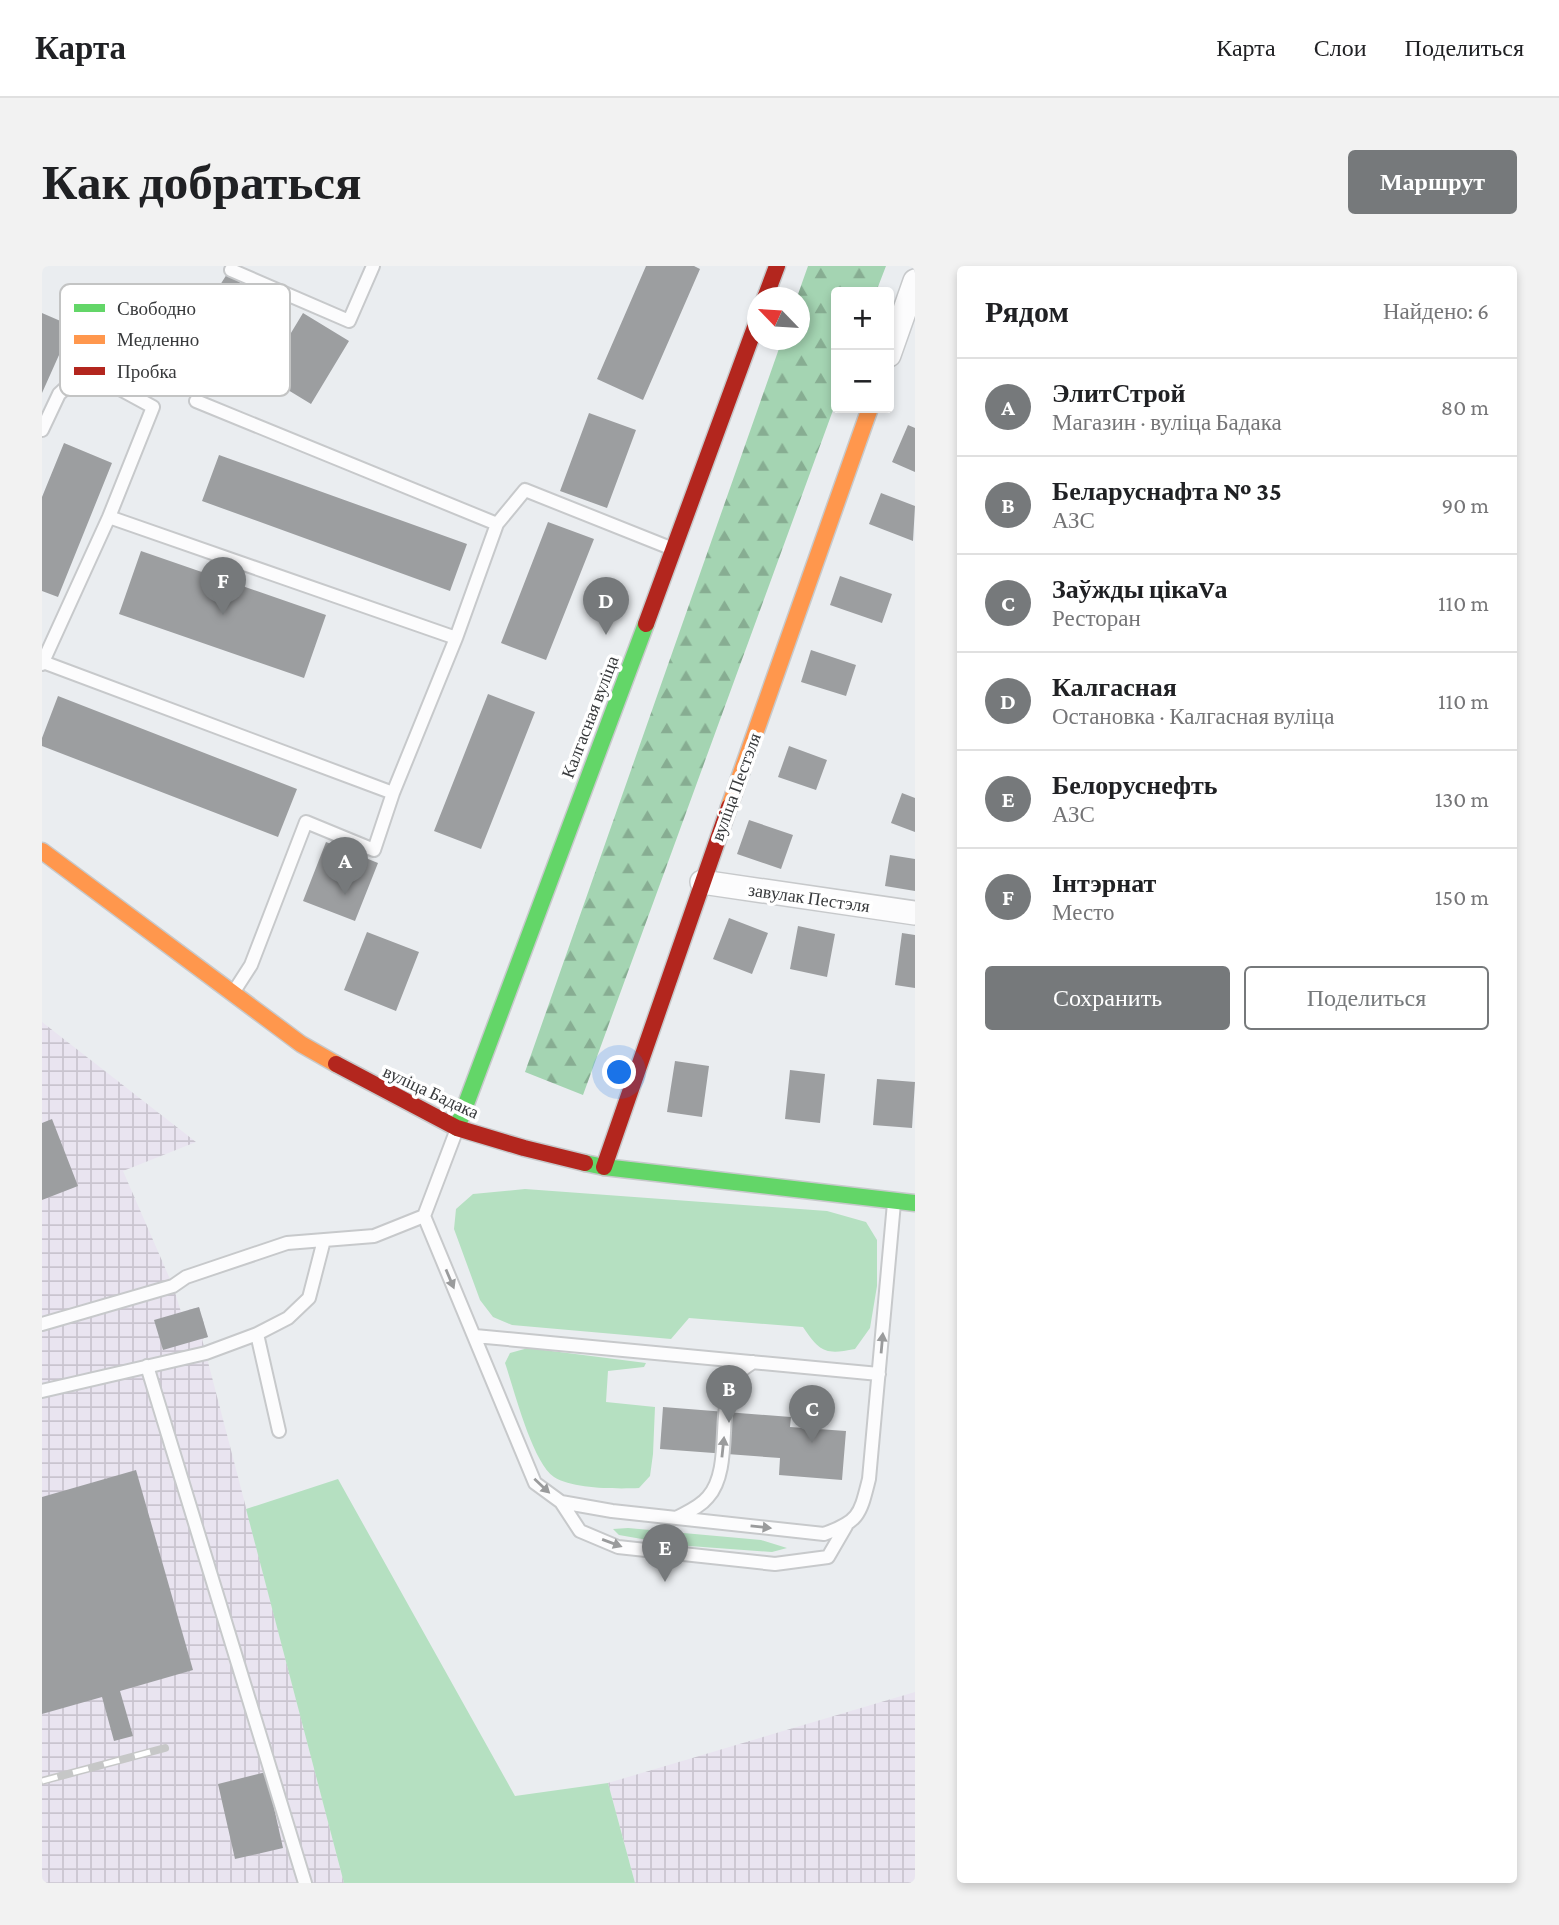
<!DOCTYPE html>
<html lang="ru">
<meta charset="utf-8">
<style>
body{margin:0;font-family:"Crimson Pro",serif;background:#f2f2f2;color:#202124}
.controls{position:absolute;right:21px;top:21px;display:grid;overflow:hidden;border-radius:7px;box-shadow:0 4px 10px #0003}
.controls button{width:63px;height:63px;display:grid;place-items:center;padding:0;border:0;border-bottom:2px solid #e0e0e0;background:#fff;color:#202124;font:35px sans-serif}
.compass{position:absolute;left:705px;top:21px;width:63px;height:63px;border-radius:50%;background:#fff;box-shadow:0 4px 10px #0003;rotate:295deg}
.you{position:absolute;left:578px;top:807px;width:24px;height:24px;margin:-18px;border:5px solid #fff;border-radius:50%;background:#1a73e8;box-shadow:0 0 0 10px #1a73e833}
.badge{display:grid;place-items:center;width:46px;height:46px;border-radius:50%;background:#76797b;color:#fff;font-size:23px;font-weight:700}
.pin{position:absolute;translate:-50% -58px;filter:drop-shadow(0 2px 4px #0008)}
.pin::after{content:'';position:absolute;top:37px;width:24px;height:21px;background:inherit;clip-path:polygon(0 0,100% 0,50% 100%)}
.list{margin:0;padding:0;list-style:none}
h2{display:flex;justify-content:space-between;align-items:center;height:91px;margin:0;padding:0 28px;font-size:30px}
h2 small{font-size:23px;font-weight:400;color:#757577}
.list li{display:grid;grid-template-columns:46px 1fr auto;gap:21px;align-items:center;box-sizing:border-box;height:98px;padding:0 28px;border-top:2px solid #e0e0e0}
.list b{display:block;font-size:26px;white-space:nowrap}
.list p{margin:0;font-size:23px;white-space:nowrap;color:#757577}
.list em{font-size:23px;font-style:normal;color:#757577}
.actions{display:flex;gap:14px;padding:21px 28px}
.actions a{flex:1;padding:16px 0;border:2px solid #76797b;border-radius:7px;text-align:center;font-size:24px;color:#76797b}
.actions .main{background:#76797b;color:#fff}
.map{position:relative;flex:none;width:873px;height:1617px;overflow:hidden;border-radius:7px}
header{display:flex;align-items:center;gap:42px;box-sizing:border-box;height:98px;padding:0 35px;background:#fff;border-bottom:2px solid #e0e0e0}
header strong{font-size:33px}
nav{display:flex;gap:38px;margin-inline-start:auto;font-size:24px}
.intro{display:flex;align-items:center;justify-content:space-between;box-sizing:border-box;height:168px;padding:0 42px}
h1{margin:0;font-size:49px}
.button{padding:18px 32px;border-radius:7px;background:#76797b;color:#fff;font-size:24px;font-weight:700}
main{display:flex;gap:42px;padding:0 42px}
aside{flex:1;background:#fff;border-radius:7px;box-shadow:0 4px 10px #0003}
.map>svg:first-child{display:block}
</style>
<header>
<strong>Карта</strong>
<nav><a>Карта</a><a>Слои</a><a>Поделиться</a></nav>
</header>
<div class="intro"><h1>Как добраться</h1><a class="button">Маршрут</a></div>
<main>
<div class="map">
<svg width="873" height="1617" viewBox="0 0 873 1617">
<defs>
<pattern id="industrial-grid" width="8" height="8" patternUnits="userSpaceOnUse" patternTransform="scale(1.75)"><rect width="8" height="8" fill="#e9e4f0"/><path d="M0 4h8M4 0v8" fill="none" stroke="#c9c4cf"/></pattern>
<pattern id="forest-firs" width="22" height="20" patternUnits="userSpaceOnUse" patternTransform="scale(1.75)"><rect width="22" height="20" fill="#a4d4b2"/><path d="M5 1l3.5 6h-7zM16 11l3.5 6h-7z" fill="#87ad92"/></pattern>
</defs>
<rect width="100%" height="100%" fill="#eaedf0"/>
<path fill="url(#industrial-grid)" d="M0 756 154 876 81 905 131 1020 139 1046 157 1041 166 1071 160 1073 302 1617H0Z
M873 1426V1617H593L566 1517Z"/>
<path fill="#b5e0c1" d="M483 923 785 945 824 956 835 974V1020L828 1062 813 1083C783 1089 778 1086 761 1061L647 1052 629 1073 470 1059 451 1051 438 1034 412 963 414 943 431 928Z
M486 1082 604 1097 602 1101 566 1105 564 1136 613 1141 611 1188 608 1210 597 1222C575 1223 531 1223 512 1211 490 1196 472 1123 463 1097L468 1087Z
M296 1213 473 1530 566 1517 593 1617H302L204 1243Z
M586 1262 719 1274 745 1282 730 1286 634 1279 577 1269 571 1263Z"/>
<path fill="url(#forest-firs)" d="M766 0H844L834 26H794V136L541 829 483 806 740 74H758V32L755 31Z"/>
<path fill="#9c9ea0" d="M604 0H652L658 3 601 134 555 113Z
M185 8 228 36 186 103 142 76Z
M0 47 30 60 0 127Z
M261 47 307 75 269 138 223 110Z
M547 147 594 164 565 242 518 225Z
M866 159 873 162V206L850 196Z
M22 177 70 197 16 331 0 325V231Z
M177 189 425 278 408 325 160 235Z
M839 227 873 240 871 275 827 258Z
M506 256 552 273 504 394 459 377Z
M99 285 284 349 262 412 77 348Z
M798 310 850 328 840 357 788 339Z
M769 384 814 399 804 430 759 416Z
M446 428 493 446 439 583 392 565Z
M16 430 255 523 236 571 0 480V472Z
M747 480 785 494 774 524 736 511Z
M860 527 873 532V566L849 557Z
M707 554 751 569 739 603 695 588Z
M284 576 336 597 313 655 261 635Z
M848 589 873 593V625L843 620Z
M687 652 726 667 710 708 671 693Z
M756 660 793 668 785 711 748 703Z
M325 666 377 686 354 745 302 724Z
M860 667 873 669V722L853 719Z
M633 795 667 800 660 851 625 846Z
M748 804 783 808 778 857 743 853Z
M835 813 873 816 870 862 831 859Z
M10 853 36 920 0 934V857Z
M157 1041 166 1071 121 1084 112 1054Z
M621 1141 749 1151 748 1161 804 1165 800 1214 737 1209 738 1192 618 1183Z
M94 1204 151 1404 78 1425 91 1470 72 1475 60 1431 0 1448V1231Z
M224 1506 241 1582 193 1593 176 1518Z"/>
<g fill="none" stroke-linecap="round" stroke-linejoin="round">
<defs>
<path id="lane" d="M189 4 307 55 331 0
M0 164 17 128 43 104 111 141 67 251 0 398
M67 251 414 372 455 258 154 135
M455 258 483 224 631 283
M1 396 351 527 414 372
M191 727 209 699 264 556 332 584 351 527
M382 950 493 1217 519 1236 570 1245 782 1268C818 1255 818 1248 827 1213L852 937
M0 1058 131 1020 144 1011 245 977 332 970 382 950 415 863
M215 1068 237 1165
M433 1070 837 1108
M105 1100 263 1617
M0 1125 164 1087 215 1068 246 1052 267 1032 282 974
M519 1236 538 1265 576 1281 733 1298 786 1291 804 1260
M634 1252C645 1246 658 1241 666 1231 692 1202 673 1137 694 1110 698 1104 706 1100 711 1096"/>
<path id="street" d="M847 89 873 15
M660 616 873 647"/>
<path id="fast" d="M415 862 604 358
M543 897 562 901 873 937"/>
<path id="slow" d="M687 541 828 142
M0 585 259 778 294 798"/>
<path id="jam" d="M723 32 735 0
M604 358 716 53
M294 798 415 862 482 882 543 897
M562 901 687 541"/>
</defs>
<use href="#lane" stroke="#c7c9cb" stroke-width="16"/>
<use href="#street" stroke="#c7c9cb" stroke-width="26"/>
<use href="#fast" stroke="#c7c9cb" stroke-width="19"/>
<use href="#slow" stroke="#c7c9cb" stroke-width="19"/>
<use href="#jam" stroke="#c7c9cb" stroke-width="19"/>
<use href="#lane" stroke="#fcfcfd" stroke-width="12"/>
<use href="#street" stroke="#fcfcfd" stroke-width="23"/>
<use href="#fast" stroke="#63d668" stroke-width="16"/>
<use href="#slow" stroke="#ff974d" stroke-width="16"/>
<use href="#jam" stroke="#b3261e" stroke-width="16"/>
<defs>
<path id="rail" d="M0 1515 123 1482"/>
</defs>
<use href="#rail" stroke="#c6c7c7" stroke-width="8"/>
<use href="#rail" stroke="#fff" stroke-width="5" stroke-dasharray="16" stroke-linecap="butt"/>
</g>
<defs><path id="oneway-solid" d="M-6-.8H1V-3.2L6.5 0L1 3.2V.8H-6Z" transform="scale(1.75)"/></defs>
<g fill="#9a9b9c">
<use href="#oneway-solid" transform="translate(408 1013) rotate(67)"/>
<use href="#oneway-solid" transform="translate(840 1077) rotate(-85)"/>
<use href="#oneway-solid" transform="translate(681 1181) rotate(-84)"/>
<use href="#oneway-solid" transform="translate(500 1220) rotate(43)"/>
<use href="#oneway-solid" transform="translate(719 1261) rotate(6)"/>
<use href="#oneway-solid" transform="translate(570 1277) rotate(20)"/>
</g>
<g text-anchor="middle" stroke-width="7" stroke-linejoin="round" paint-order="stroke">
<g font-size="18" fill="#383a3c" stroke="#fff">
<text transform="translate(548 451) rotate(-69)" y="6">Калгасная вуліца</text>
<text transform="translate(694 521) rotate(-70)" y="6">вуліца Пестэля</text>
<text transform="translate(767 632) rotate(8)" y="6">завулак Пестэля</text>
<text transform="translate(389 826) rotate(25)" y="6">вуліца Бадака</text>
</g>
</g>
<rect x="18" y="18" width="230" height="112" rx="10" fill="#fff" stroke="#c3c4c4" stroke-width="2"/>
<rect x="32" y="38" width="31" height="8" fill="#63d668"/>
<rect x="32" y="69" width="31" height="9" fill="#ff974d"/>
<rect x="32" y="101" width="31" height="8" fill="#b3261e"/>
<g font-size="19" fill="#383a3c">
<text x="75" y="49">Свободно</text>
<text x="75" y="80">Медленно</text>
<text x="75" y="112">Пробка</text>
</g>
</svg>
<div class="controls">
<button>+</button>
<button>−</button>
</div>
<svg class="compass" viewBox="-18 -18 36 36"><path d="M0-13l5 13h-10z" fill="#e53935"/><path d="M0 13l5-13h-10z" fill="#757577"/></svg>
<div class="you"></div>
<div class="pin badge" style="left:303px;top:629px">A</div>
<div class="pin badge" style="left:687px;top:1157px">B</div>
<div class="pin badge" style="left:770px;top:1177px">C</div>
<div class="pin badge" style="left:564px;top:369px">D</div>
<div class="pin badge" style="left:623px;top:1316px">E</div>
<div class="pin badge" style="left:181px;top:349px">F</div>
</div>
<aside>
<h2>Рядом<small>Найдено: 6</small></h2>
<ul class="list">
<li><span class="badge">A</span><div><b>ЭлитСтрой</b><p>Магазин · вуліца Бадака</p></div><em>80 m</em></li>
<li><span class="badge">B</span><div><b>Беларуснафта № 35</b><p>АЗС</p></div><em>90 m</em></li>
<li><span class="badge">C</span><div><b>Заўжды цікаVа</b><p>Ресторан</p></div><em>110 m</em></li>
<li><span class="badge">D</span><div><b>Калгасная</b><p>Остановка · Калгасная вуліца</p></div><em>110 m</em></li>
<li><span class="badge">E</span><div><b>Белоруснефть</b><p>АЗС</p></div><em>130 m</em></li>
<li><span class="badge">F</span><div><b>Інтэрнат</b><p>Место</p></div><em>150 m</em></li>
</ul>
<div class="actions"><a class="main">Сохранить</a><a>Поделиться</a></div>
</aside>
</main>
